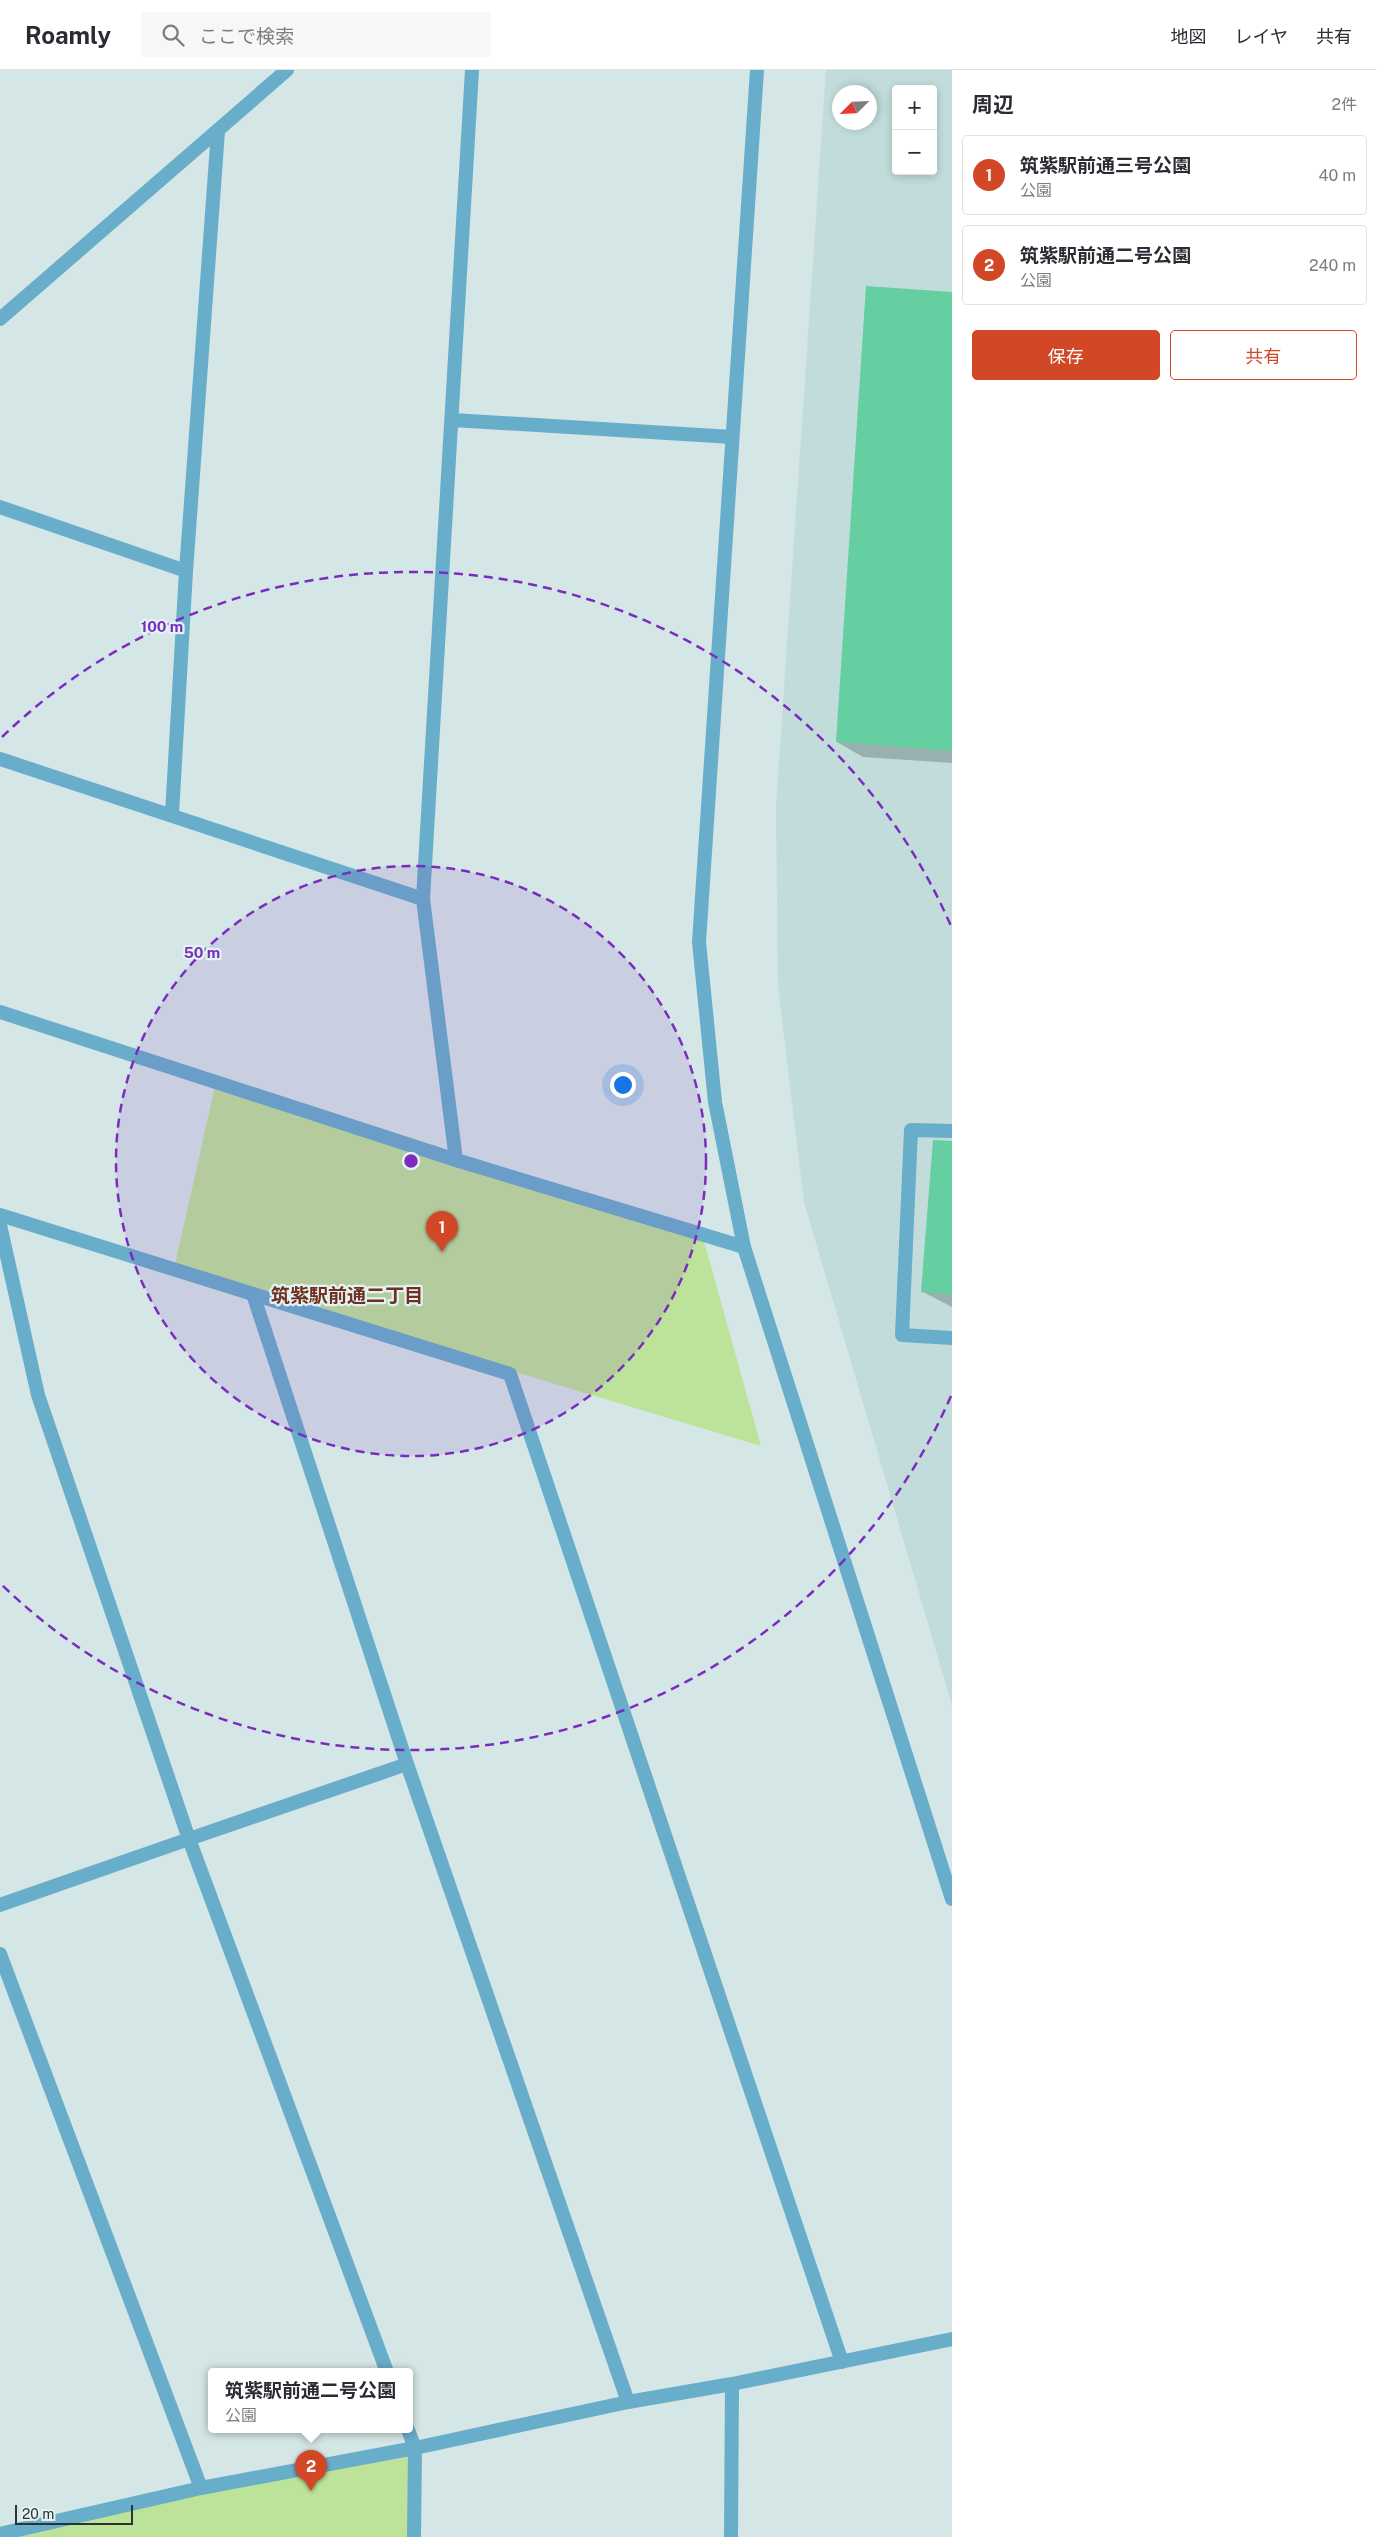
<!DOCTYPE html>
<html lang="ja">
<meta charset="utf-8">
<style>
body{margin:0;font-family:"Public Sans","Noto Sans JP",sans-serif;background:#f7f7f7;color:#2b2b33}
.controls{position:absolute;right:15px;top:15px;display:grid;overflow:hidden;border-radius:5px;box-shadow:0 2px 8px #0003}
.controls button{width:45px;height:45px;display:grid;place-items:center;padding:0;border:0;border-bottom:1px solid #e1e1e2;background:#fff;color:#2b2b33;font:25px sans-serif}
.compass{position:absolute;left:832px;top:15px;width:45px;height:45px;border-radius:50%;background:#fff;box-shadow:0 2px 8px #0003;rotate:246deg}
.scale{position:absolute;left:15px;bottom:12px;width:118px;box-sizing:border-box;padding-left:5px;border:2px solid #2c3333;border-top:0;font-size:14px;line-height:18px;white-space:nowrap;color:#2c3333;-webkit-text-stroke:4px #e1f3f3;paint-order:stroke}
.you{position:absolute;left:622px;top:1014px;width:18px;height:18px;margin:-12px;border:4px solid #fff;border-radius:50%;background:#1a73e8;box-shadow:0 0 0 8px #1a73e833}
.badge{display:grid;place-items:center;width:32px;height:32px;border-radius:50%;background:#d24826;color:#fff;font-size:16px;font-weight:700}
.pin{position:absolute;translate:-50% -41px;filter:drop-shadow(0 1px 2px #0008)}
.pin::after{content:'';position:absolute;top:26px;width:18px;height:15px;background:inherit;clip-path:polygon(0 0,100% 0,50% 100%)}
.popup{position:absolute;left:208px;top:2298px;width:205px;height:65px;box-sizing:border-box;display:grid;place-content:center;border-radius:5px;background:#fff;filter:drop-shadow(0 1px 4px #0005);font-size:16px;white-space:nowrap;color:#7c7c81}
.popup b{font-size:19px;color:#2b2b33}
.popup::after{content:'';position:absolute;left:50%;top:100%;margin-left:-10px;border:10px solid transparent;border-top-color:#fff}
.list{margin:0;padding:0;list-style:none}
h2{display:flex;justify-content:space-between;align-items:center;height:65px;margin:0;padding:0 20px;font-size:21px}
h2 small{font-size:16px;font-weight:400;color:#7c7c81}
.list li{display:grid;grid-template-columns:32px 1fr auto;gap:15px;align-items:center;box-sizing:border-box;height:80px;margin:0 10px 10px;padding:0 10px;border:1px solid #e1e1e2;border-radius:5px}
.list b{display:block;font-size:19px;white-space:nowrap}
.list p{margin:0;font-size:16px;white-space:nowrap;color:#7c7c81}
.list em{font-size:16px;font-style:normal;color:#7c7c81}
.actions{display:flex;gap:10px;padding:15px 20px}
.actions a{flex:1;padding:11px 0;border:1px solid #d24826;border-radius:5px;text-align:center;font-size:18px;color:#d24826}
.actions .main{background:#d24826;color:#fff}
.icon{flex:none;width:28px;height:28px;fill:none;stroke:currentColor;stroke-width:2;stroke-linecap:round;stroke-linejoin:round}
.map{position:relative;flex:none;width:952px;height:2467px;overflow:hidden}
header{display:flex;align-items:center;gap:30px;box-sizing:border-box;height:70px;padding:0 25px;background:#fff;border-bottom:1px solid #e1e1e2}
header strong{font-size:24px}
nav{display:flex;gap:28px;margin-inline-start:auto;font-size:18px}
.search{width:350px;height:45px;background:#f7f7f7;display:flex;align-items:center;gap:12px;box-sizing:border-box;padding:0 18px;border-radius:5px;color:#7c7c81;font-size:19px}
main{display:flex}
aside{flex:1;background:#fff}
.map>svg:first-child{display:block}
</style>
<header>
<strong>Roamly</strong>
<div class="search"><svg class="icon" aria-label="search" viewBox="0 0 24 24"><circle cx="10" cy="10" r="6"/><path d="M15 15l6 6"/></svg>ここで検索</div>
<nav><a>地図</a><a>レイヤ</a><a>共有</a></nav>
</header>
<main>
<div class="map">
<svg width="952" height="2467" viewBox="0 0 952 2467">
<rect width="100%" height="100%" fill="#d4e6e5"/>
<path fill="#c1dcdb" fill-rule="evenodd" d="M826 0H952V1635L804 1132 778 916 776 737ZM896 19H933V101H896ZM839 22H869V52H839Z"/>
<path fill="#bce399" d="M216 1012 702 1164 761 1376 174 1199Z
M415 2378 414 2467H0Z"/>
<path fill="#0003" d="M952 224V693L863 687 837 672Z
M952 1072V1237L923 1222Z"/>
<path fill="#65cfa1" d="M866 216 952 222V681L836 672Z
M933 1070 952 1071V1225L921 1222Z"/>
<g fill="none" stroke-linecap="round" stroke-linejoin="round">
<path stroke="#68adca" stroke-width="14" d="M952 1061 911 1060 902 1265 952 1268
M0 1145 253 1224
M0 1835 189 1769
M414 2467 415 2378"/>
<path stroke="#68adca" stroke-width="14" d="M0 249 287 0
M453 350 732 367
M0 437 186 501
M0 689 423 829
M172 744 186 501 218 61
M0 942 456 1090 744 1177
M456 1090 423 829 472 0
M0 1155 38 1325 189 1769 387 2302
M253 1224 510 1304 842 2292
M253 1224 407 1694 628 2332
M189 1769 407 1694
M0 1884 201 2418
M408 2360 415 2378
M0 2464 201 2418 415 2378 628 2332 732 2314 952 2269
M731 2467 732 2314"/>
<path stroke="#68adca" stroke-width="14" d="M757 0 699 872 715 1032 744 1177 952 1829"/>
</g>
<circle cx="411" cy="1091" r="295" fill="#7b2cbf" fill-opacity=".12"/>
<g fill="none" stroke="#7b2cbf" stroke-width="2.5" stroke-dasharray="9 6">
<circle cx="411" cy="1091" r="295"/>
<path d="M951 1326A589 589 0 0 1 2 1515M2 667A589 589 0 0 1 951 856"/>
</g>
<g text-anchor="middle" stroke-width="4.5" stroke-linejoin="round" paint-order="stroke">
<g font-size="19" font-weight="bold" fill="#722e1e" stroke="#e1f3f3">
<text x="347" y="1232">筑紫駅前通二丁目</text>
</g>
</g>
<circle cx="411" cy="1091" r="8" fill="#7b2cbf" stroke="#e1f3f3" stroke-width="2.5"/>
<g font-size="15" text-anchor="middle" font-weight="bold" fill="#7b2cbf" stroke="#e1f3f3" stroke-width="4.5" stroke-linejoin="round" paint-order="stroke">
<text x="162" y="562">100 m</text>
<text x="202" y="888">50 m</text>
</g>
</svg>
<div class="controls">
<button>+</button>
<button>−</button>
</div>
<svg class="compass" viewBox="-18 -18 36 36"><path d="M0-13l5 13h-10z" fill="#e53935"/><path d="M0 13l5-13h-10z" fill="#7c7c81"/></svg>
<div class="scale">20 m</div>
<div class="you"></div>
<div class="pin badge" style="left:442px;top:1182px">1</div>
<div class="pin badge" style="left:311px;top:2421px">2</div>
<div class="popup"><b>筑紫駅前通二号公園</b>公園</div>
</div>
<aside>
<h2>周辺<small>2件</small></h2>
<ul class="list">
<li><span class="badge">1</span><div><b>筑紫駅前通三号公園</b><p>公園</p></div><em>40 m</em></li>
<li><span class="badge">2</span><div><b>筑紫駅前通二号公園</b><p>公園</p></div><em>240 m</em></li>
</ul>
<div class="actions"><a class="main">保存</a><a>共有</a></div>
</aside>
</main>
